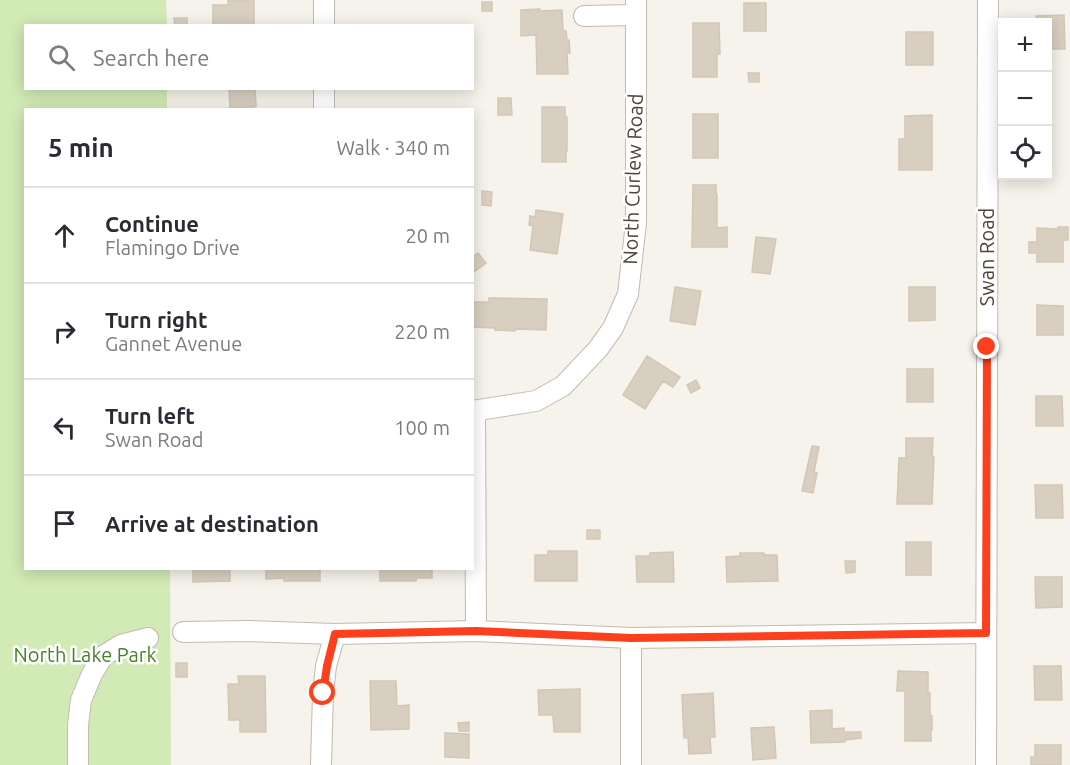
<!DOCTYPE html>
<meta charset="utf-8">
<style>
body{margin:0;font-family:Ubuntu,sans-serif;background:#f2f2f3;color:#2b2b33}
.controls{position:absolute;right:18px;top:18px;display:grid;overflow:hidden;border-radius:0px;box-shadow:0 3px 15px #0003}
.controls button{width:54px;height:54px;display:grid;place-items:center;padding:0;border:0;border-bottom:2px solid #e1e1e2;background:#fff;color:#2b2b33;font:30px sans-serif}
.stop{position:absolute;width:18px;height:18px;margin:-14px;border:4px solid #fc3f1d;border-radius:50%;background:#fff}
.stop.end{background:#fc3f1d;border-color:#fff;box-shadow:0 2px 6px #0008}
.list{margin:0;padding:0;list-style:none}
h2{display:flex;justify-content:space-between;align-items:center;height:78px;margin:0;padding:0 24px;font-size:26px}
h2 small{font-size:20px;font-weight:400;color:#7c7c81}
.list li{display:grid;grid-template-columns:39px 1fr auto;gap:18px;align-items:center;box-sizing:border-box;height:96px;padding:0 24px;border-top:2px solid #e1e1e2}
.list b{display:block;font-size:22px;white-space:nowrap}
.list p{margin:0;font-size:20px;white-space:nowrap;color:#7c7c81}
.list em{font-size:20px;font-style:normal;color:#7c7c81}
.icon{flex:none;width:33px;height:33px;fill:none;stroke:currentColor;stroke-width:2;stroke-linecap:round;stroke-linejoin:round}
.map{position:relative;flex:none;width:1070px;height:765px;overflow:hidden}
.search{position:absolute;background:#fff;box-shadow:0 3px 15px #0003;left:24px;top:24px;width:450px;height:66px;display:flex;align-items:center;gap:15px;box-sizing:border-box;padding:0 21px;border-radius:0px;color:#7c7c81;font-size:22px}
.panel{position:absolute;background:#fff;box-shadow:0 3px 15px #0003;left:24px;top:108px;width:450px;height:462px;border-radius:0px}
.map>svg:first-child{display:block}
</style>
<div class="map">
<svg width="1070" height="765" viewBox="0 0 1070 765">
<rect width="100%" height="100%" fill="#f6f3ec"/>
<path fill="#d2eab5" d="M0 0H166L167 25 26 26V88L167 89V109L26 110V568L170 569 171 765H0Z"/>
<path fill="#d8cfc1" stroke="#d3c7b4" stroke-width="1.5" d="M228 0H254V26H213V5H228Z
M482 2H492V11H482Z
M744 3H766V31H744Z
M540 9 539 11 562 10 563 31H566L567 40H569L570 53H567L568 74H537L536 35 521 36V10Z
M1064 15 1065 49H1048V22H1037L1036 16Z
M174 18H187V26H175Z
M693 23H719L720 54H717V77H693Z
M906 32H933V65H906Z
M748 73H759V82H749Z
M229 88H255L256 106H254V110H230Z
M498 98H511L512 115H498Z
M542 107H565V117H567V151H566V162H542Z
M693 114H718V158H693Z
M932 115V170H899V139H905V116Z
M693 185H716V194H717V228L727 227V247H692Z
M482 191 492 192 491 206 482 205Z
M536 210 563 214 557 254 530 250 533 226 529 225 530 216 535 217Z
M1058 227H1068V240H1063V262H1037V253H1029V242H1037V228L1058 229Z
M756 237 776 239 770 274 752 272Z
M478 253 486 263 474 272 472 270V258Z
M675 287 701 291 695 325 670 321Z
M909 287H935V320L909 321Z
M489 298 547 299 546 330 515 329V331L495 330V328L472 327V302H489Z
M1037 305 1063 306V335H1037Z
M647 356 680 377 673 387 663 381 645 409 623 395Z
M907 369H933V402H907Z
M696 380 700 388 691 393 687 385Z
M1036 396H1062L1063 426H1036Z
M906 438H933L932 457H934L932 504H897L899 458H906Z
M812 446 819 447 814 472 817 473 813 493 802 491Z
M1035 485H1062L1063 518H1036Z
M587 530H600V539H587Z
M906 542H931V575H906Z
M548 551H577V581H535V555H548Z
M673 552 674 582H637L636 556H650V553Z
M740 553H764V555H777L778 581 727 582 726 557 740 556Z
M845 561H855V572L846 573Z
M193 568H230V581L193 582Z
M266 568H320V581H284V578L266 579Z
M380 568H432V578H417L416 581H380Z
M1035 577H1062V607L1036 608Z
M176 663H187V677H176Z
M1034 666H1061L1062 700H1035Z
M898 671 928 672V693H930V715L932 716V730H931V741H905V691H897Z
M238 676H265L266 732H240V720H229L228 684H239Z
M370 681H396L397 706 409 705V729L371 730Z
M580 689V732H554L553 715H539L538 690Z
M713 693 715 737H710L711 753 689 754 688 738H684L682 695Z
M832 710V729L844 728V732H861V738L845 740V742L811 743 810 711Z
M469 722V731H459L458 723Z
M774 727 776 758 753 760 751 728Z
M445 733 469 734V758L445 757Z
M1035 745H1061V765H1031V757H1035Z"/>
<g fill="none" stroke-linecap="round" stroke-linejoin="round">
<defs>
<path id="minor" d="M324 0V26
M584 16 636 15
M324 88V110
M472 411 536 401 563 386 598 349 613 328 628 294 636 223V0
M475 411 476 631
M183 632 250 631 335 634 476 631 631 638 986 633
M631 638V765
M78 765V725L81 700 92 674 103 656 121 645 148 638
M321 765 323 693 326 666 335 634
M986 765 988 0"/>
</defs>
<use href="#minor" stroke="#c2bbae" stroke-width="22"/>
<use href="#minor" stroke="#fff" stroke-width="20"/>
</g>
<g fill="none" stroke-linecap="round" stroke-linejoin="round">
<path stroke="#fc3f1d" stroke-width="8" d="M323 693 327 666 335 634 476 631 631 638 986 633 987 347"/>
</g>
<g text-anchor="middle" stroke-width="5" stroke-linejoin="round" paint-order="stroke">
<g font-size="20" fill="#4b4439" stroke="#fff">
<text transform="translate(633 179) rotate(-88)" y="7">North Curlew Road</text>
<text transform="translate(987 257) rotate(-90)" y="7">Swan Road</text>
</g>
<g font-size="20" fill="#4a7f2a" stroke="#fff">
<text x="85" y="662">North Lake Park</text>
</g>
</g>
</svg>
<div class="controls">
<button>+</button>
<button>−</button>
<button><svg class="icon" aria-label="locate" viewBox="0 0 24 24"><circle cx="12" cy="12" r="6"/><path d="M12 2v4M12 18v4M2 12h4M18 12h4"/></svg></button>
</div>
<div class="stop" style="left:323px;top:693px"></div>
<div class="stop end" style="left:987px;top:347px"></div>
<div class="search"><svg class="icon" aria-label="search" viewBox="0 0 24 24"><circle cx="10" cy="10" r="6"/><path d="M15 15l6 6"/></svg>Search here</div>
<section class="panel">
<h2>5 min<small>Walk · 340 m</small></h2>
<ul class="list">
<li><svg class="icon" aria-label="ahead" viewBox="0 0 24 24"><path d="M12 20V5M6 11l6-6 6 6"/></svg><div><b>Continue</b><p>Flamingo Drive</p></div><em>20 m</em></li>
<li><svg class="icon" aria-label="right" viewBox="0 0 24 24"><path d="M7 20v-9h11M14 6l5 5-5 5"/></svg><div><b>Turn right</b><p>Gannet Avenue</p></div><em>220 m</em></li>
<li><svg class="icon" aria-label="left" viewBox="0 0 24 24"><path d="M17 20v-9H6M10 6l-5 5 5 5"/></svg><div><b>Turn left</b><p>Swan Road</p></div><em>100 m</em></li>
<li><svg class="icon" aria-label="arrive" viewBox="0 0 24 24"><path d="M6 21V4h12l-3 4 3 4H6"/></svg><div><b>Arrive at destination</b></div></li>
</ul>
</section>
</div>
